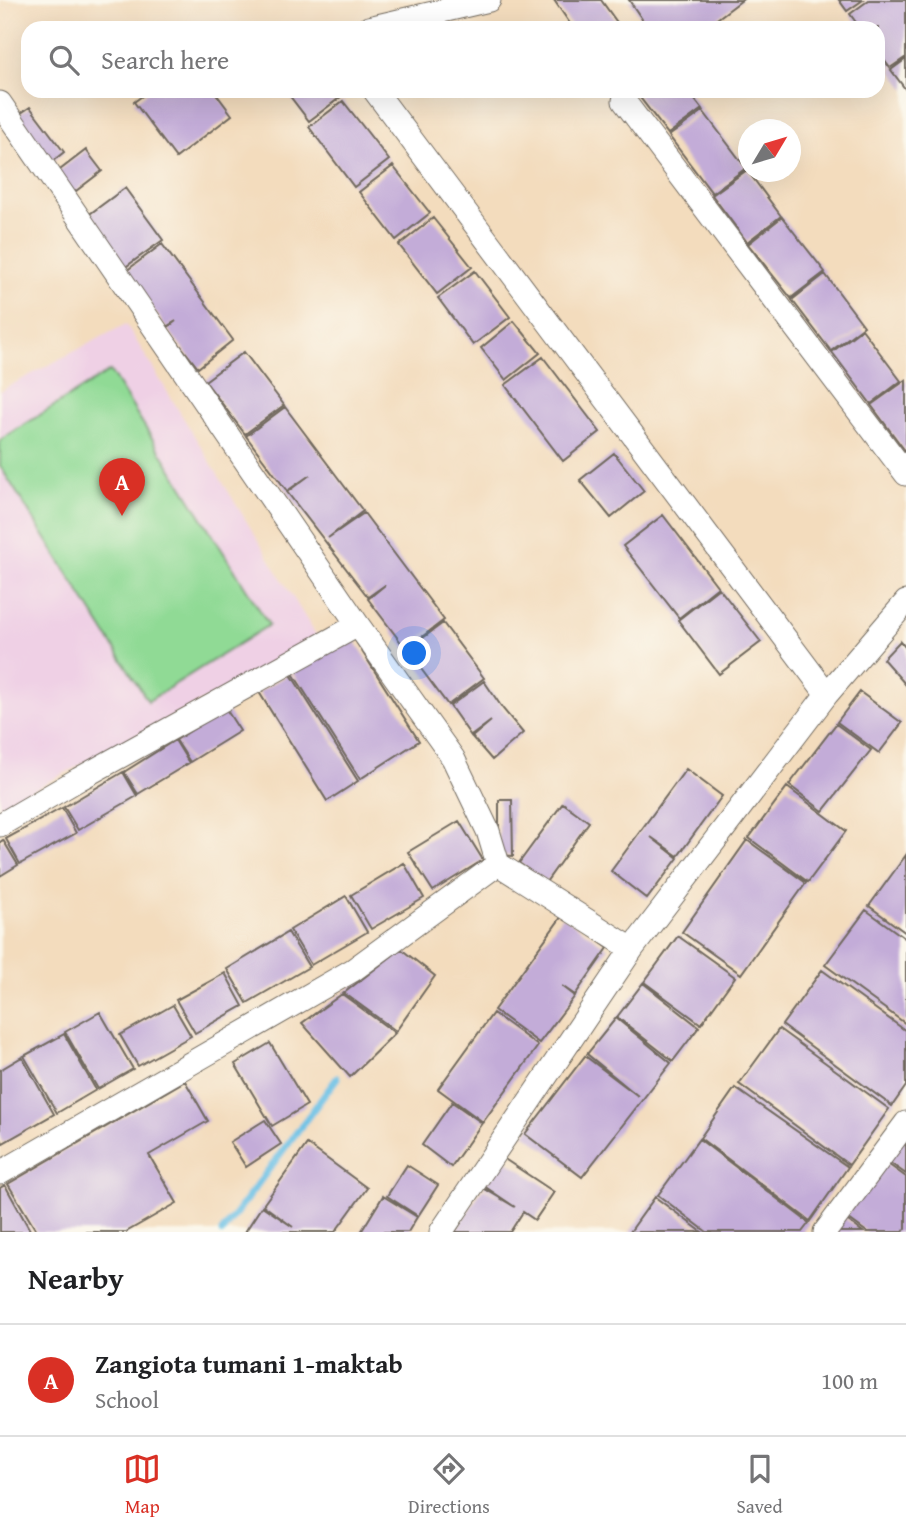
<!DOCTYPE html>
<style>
body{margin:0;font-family:"Gentium Book Plus",serif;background:#f6f6f6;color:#202124}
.compass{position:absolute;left:738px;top:119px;width:63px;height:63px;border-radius:50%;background:#fff;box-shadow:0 7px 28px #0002;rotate:52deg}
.you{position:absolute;left:415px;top:654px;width:24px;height:24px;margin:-18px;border:5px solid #fff;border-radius:50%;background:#1a73e8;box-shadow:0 0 0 10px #1a73e833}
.badge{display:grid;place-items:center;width:46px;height:46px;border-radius:50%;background:#d93025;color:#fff;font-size:23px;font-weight:700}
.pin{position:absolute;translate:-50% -58px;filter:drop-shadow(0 2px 4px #0008)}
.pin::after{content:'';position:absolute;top:37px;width:24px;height:21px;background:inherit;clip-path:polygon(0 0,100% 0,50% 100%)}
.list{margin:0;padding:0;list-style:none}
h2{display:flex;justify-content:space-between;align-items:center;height:91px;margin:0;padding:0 28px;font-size:30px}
h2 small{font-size:23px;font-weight:400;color:#757577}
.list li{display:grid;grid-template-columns:46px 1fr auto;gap:21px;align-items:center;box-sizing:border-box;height:112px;padding:0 28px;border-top:2px solid #e0e0e0}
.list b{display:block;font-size:26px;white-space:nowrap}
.list p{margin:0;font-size:23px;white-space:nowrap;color:#757577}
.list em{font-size:23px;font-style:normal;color:#757577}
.icon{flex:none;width:38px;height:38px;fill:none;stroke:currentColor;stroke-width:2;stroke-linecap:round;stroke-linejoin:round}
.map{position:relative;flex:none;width:906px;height:1232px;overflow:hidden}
.search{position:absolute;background:#fff;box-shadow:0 7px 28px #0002;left:21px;right:21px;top:21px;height:77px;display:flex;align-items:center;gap:18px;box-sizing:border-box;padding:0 24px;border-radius:21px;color:#757577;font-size:26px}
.sheet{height:203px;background:#fff}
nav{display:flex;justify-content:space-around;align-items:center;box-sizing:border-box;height:98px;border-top:2px solid #e0e0e0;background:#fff;font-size:19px;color:#757577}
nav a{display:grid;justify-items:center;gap:4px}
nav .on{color:#d93025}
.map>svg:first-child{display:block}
</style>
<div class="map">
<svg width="906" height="1232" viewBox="0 0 906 1232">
<rect width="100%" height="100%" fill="#fbf7ec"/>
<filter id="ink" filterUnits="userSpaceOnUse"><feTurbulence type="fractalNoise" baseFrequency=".0143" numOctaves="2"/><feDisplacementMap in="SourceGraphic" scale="14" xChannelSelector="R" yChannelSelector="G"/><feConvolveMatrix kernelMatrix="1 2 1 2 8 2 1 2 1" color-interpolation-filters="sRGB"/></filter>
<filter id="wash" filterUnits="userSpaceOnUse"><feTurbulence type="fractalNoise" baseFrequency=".00686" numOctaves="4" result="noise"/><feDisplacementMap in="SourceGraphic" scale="28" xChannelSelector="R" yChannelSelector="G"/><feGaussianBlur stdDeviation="1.57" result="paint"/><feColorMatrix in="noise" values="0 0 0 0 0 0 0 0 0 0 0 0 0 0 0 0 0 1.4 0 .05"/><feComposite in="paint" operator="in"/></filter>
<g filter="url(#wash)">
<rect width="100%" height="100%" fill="#f3dcbd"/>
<path fill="#efd0e5" d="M126 324 319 640 0 807V391Z"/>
<path fill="#90da95" stroke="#5e8260" stroke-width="2" d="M110 371 269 625 148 701 0 466V440Z"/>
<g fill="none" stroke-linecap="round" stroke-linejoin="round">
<path stroke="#68bfe5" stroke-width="7" d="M222 1232 337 1078"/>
</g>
<g id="blocks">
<path fill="#c3acd8" d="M554 0H601L621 28H573Z
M629 0H742L705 28H648Z
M839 0H863L847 11Z
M869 0H906V57L890 68 878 52V28H860L850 14Z
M906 59V90L891 70Z
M149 91H214L232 115 176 158 134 102Z
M286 91H338L342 96 309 121Z
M635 91H688L702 109 668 134Z
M343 101 389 160 354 187 309 127Z
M30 107 64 152 49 164 14 118Z
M703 111 746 168 712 193 669 136Z
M86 150 102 171 72 194 56 173Z
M393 166 430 213 396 240 359 192Z
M747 170 781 216 747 242 712 195Z
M125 188 163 240 124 268 87 216Z
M782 217 825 272 791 298 748 244Z
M433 218 472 267 437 294 399 245Z
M162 244 233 340 198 368 167 328 176 321 166 327 126 271Z
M475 271 510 317 473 345 438 298Z
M825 274 864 326 831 351 792 300Z
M514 321 540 353 506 380 481 348Z
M862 329 901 381 871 404 832 352Z
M244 352 284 405 245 434 205 381Z
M543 357 600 432 563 461 505 385Z
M906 380V452L871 405Z
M285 407 363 511 328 538 364 513 444 620 406 649 368 599 385 585 368 597 287 492 310 475 287 491 246 436Z
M614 453 644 491 611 518 580 480Z
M663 515 718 587 679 618 623 546Z
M719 588 761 642 719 674 678 620Z
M443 623 484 678 448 705 407 650Z
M351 634 419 741 360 779 292 672Z
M900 641 906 648V685L883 659Z
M290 673 358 781 327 801 259 692Z
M484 681 503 709 523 733 492 760 472 737 491 721 471 736 450 706Z
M860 692 902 723 879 753 837 722Z
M226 709 240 731 190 762 176 740Z
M836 724 871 750 823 811 789 785Z
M175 740 189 763 138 794 124 772Z
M686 769 722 796 678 856 651 837 678 858 647 899 611 871Z
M123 772 137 796 78 830 64 807Z
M787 787 846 831 808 882 749 838Z
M499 800H512L513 856 499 855Z
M563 803 589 822 546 882 519 863Z
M62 808 76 833 20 864 6 839Z
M459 821 483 860 433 891 408 852Z
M3 840 18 865 0 876V842Z
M747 840 806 883 741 974 682 932Z
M906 855V933L869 906Z
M404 863 424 898 371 929 351 895Z
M346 896 367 932 311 965 290 930Z
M866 910 906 939V1024L825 965Z
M562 916 608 948 575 995 562 986 575 996 539 1043 494 1010Z
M288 932 309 967 247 1003 227 969Z
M678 936 735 977 701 1024 644 982Z
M401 949 435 976 396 1031 344 993Z
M822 970 906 1031V1086L892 1106 782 1025Z
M225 973 243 1006 195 1033 176 1000Z
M643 983 699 1027 673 1061 617 1017Z
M342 994 395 1033 350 1077 302 1023Z
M173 1005 191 1036 138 1066 120 1035Z
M100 1012 133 1069 98 1089 65 1032Z
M493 1013 538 1046 483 1122 438 1089Z
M616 1018 671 1063 582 1177 525 1134 585 1056 638 1096 587 1054Z
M779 1029 889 1109 849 1165 739 1084Z
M64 1034 96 1090 57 1113 24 1056Z
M270 1043 307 1105 272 1126 235 1064Z
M22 1057 54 1114 3 1143 0 1137V1070Z
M185 1081 208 1121 149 1155 177 1203 126 1232H37L8 1184Z
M735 1088 848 1167 810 1221 700 1138Z
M452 1102 482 1123 451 1167 422 1145Z
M265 1120 281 1144 246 1167 230 1142Z
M906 1132V1174L886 1160Z
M699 1139 809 1223 802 1232H707L658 1195Z
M307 1144 367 1188 335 1232H245L262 1206 293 1227 263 1205Z
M503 1158 554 1192 535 1220 523 1212 510 1232H455L483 1188 515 1207 484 1186Z
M885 1162 906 1177V1228L903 1232H867L845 1216Z
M407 1165 438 1185 418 1216 387 1196Z
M5 1185 31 1232H0V1188Z
M383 1196 417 1217 408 1232H361Z
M655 1197 702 1232H630Z
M844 1218 863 1232H833Z"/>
</g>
</g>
<g filter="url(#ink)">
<use href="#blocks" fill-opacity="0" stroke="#71695e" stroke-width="2"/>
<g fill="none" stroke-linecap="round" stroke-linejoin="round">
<defs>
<path id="minor" d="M369 28 489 0
M375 91 827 694
M624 101 906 474
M0 103 358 625 453 758 488 831 498 864 632 949
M0 825 79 779 358 625
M0 1173 353 970 498 864
M441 1232 632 949 827 694 906 602
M825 1232 906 1123"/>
</defs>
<use href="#minor" stroke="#71695e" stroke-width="25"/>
<use href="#minor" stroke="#fff" stroke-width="23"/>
</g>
</g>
</svg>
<svg class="compass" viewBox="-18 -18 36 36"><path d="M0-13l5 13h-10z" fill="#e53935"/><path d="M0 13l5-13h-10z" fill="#757577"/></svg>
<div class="you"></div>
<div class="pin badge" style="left:122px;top:516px">A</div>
<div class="search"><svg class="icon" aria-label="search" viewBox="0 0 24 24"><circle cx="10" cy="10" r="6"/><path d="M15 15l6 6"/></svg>Search here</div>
</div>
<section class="sheet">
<h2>Nearby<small></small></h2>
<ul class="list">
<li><span class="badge">A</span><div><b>Zangiota tumani 1-maktab</b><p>School</p></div><em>100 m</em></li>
</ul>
</section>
<nav>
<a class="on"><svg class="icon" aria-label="map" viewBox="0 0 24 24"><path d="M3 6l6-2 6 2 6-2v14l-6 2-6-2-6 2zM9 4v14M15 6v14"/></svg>Map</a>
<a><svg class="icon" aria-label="directions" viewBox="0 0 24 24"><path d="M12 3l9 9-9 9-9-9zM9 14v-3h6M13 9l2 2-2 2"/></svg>Directions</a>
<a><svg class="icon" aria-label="saved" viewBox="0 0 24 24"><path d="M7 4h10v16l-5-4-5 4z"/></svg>Saved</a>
</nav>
